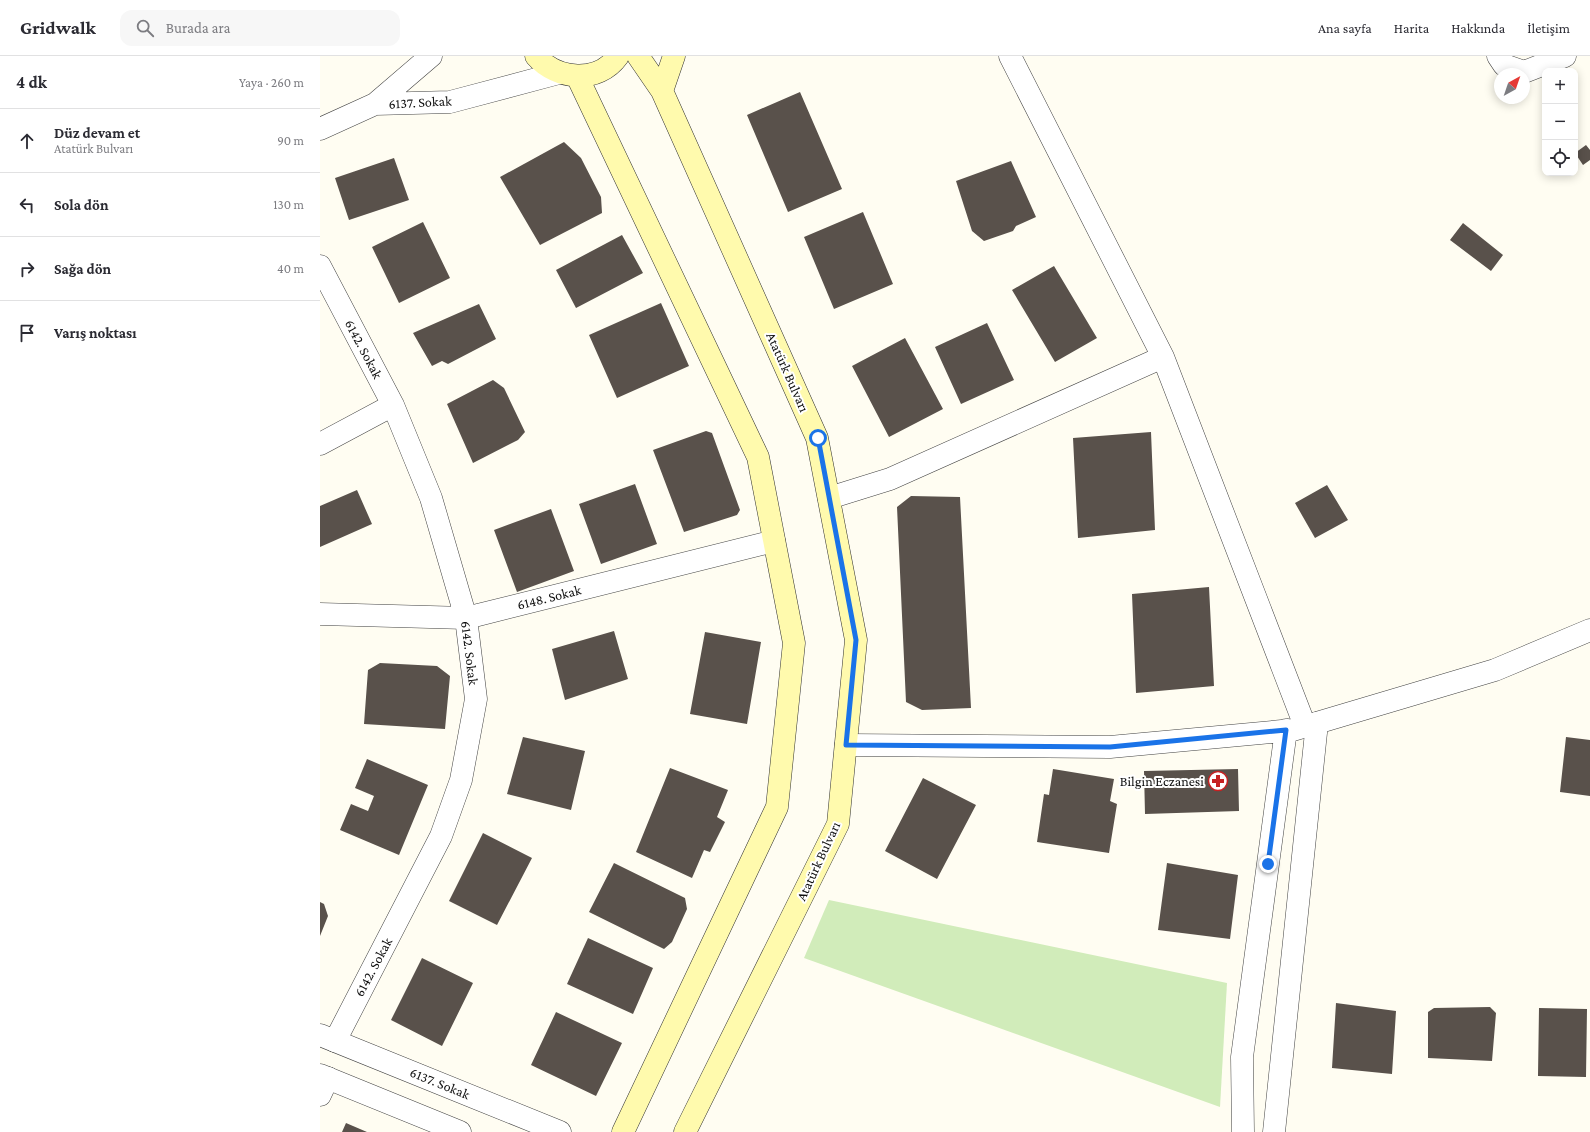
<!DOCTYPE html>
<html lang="tr">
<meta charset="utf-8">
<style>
body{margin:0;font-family:"Crimson Pro",serif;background:#f7f7f7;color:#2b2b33}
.controls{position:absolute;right:12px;top:12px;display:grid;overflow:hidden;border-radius:8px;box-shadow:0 2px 10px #0003}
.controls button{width:36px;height:36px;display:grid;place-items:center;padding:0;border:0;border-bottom:1px solid #e1e1e2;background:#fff;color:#2b2b33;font:20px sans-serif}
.compass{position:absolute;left:1174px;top:12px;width:36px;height:36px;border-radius:50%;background:#fff;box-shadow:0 2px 10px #0003;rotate:40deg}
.stop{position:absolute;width:12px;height:12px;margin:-9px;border:3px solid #1a73e8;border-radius:50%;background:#fff}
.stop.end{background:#1a73e8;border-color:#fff;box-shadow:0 1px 4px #0008}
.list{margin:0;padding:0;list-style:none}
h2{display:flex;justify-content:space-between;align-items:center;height:52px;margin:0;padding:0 16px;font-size:17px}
h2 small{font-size:13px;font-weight:400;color:#7c7c81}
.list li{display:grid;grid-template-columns:26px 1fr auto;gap:12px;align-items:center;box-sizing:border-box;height:64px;padding:0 16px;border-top:1px solid #e1e1e2}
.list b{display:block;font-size:15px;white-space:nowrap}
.list p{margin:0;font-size:13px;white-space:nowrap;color:#7c7c81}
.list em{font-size:13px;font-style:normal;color:#7c7c81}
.icon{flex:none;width:22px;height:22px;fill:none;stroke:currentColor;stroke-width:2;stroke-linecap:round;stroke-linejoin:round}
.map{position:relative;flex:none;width:1270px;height:1076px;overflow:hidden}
header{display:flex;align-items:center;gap:24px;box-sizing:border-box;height:56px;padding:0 20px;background:#fff;border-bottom:1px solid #e1e1e2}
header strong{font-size:19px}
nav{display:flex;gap:22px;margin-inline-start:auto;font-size:14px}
.search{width:280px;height:36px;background:#f7f7f7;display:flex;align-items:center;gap:10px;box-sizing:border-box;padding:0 14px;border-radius:12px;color:#7c7c81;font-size:15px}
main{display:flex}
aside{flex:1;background:#fff}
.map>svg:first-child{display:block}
</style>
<header>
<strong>Gridwalk</strong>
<div class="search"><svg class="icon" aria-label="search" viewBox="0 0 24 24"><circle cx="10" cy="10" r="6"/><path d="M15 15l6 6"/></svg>Burada ara</div>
<nav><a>Ana sayfa</a><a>Harita</a><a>Hakkında</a><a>İletişim</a></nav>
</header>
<main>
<aside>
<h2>4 dk<small>Yaya · 260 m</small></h2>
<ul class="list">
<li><svg class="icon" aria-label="ahead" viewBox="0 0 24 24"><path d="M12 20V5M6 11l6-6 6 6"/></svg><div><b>Düz devam et</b><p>Atatürk Bulvarı</p></div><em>90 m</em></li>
<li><svg class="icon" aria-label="left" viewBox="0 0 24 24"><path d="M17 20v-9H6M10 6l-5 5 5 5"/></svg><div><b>Sola dön</b></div><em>130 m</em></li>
<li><svg class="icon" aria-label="right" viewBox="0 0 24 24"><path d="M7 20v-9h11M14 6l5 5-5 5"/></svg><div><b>Sağa dön</b></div><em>40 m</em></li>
<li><svg class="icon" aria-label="arrive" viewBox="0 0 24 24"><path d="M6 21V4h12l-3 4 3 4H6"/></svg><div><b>Varış noktası</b></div></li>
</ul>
</aside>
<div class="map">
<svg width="1270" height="1076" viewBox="0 0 1270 1076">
<rect width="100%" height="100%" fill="#fffdf2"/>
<path fill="#d1ecba" d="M509 844 907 927 900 1051 484 902Z"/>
<path fill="#59514b" d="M480 36 522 133 468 156 427 59Z
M244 86 261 102 281 141 282 157 220 189 180 121Z
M1266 89 1270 94V104L1263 109 1255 97Z
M74 102 89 144 29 164 15 122Z
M691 105 716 161 696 170 693 175 664 185 652 175 636 125Z
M543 156 573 228 514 253 484 181Z
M103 166 130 222 79 247 52 191Z
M1143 167 1183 199 1171 215 1130 184Z
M302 179 323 217 256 252 236 214Z
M734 210 777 282 735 306 692 234Z
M341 247 369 310 297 342 269 279Z
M159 248 176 283 128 308 122 305 112 310 93 277Z
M667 267 694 324 641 348 615 291Z
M585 282 623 353 569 381 532 310Z
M173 324 184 332 205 376 198 384 153 407 127 348Z
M386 375 392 377 420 454 417 459 364 476 333 394Z
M831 376 835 474 758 482 753 382Z
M315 428 337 488 281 508 259 448Z
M1007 429 1028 464 995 482 975 447Z
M37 434 52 468 0 491V450Z
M591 440 640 441 651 652 602 654 586 646 577 451Z
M231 453 254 515 197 536 174 474Z
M889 531 894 630 816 637 812 538Z
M294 575 308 623 245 644 232 593Z
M385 576 441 586 427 668 370 658Z
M60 607 117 610 130 620 125 673 44 668 48 614Z
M203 681 265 695 251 754 187 738Z
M1246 681 1270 684V740L1240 736Z
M47 703 108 729 79 799 20 774 31 748 48 755 54 740 35 732Z
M350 712 408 734 397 761 405 766 390 796 384 794 372 822 316 796Z
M733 713 794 723 790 745 797 748 789 797 717 786 724 738 729 739Z
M918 713 919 755 825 758 824 715Z
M603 722 656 749 617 823 565 795Z
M163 777 212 802 177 869 129 845Z
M294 807 365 842 367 853 352 886 344 893 269 856Z
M847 807 918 819 910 883 838 874Z
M0 846 4 848 8 860 0 880Z
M268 882 333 912 313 958 247 928Z
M102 902 153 927 122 990 71 964Z
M1016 947 1076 955 1072 1018 1012 1012Z
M1170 951 1176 957 1172 1005 1108 1002V956L1114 952Z
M1219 952 1267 953 1266 1021 1218 1020Z
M236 956 302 987 276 1040 211 1009Z
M26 1067 47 1076H22Z"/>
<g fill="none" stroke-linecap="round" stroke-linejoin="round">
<defs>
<path id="minor" d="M1178 0 1184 9 1204 16 1245 0
M0 210 73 349 111 442 146 562 156 643 141 724 121 780 15 985
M843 301 985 670
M0 388 73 349
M509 442 570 423 843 301 690 0
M0 558 146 562 454 485
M0 1039 8 1022
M954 1076 997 667"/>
<path id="tertiary" d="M55 48 130 46 239 17
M0 73 55 48 111 0
M526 689 790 691 973 674 1175 614 1270 574
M0 979 240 1076
M0 1019 140 1076
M923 1076 922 1001 966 674"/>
<path id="secondary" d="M216 0C237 24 278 28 298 0
M318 0 342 35 497 382 536 584 518 768 365 1076
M257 20 438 401 474 587 457 751 303 1076
M342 35 354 0"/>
</defs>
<use href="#minor" stroke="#434343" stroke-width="23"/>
<use href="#tertiary" stroke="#434343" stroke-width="23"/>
<use href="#secondary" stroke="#323232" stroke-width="23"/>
<use href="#minor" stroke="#fff" stroke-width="22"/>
<use href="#tertiary" stroke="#fff" stroke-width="22"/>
<use href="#secondary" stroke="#fffaad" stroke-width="22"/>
</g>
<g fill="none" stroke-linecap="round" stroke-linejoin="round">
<path stroke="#1a73e8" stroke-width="5" d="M498 382 536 584 526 689 790 691 966 674 948 808"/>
</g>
<defs>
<symbol id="pharmacy-ring" viewBox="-11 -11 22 22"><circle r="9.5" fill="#fff" stroke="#c62122" stroke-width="1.5"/><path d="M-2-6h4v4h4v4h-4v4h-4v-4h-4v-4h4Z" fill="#c62122"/></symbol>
</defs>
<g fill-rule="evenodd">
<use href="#pharmacy-ring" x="887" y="714" width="22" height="22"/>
</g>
<g text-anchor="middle" stroke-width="4" stroke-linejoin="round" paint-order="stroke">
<g font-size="14" fill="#101010" stroke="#fff">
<text transform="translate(100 46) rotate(-3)" y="5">6137. Sokak</text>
<text transform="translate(44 293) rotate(62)" y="5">6142. Sokak</text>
<text transform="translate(468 316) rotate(66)" y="5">Atatürk Bulvarı</text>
<text transform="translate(229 541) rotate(-14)" y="5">6148. Sokak</text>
<text transform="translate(150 597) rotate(83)" y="5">6142. Sokak</text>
<text transform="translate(498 805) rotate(-65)" y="5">Atatürk Bulvarı</text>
<text transform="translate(53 911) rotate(-62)" y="5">6142. Sokak</text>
<text transform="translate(120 1027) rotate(22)" y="5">6137. Sokak</text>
</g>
<g font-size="14" fill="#101010" stroke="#fff" text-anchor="end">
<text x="884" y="730">Bilgin Eczanesi</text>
</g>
</g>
</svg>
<div class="controls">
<button>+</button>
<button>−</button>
<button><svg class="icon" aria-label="locate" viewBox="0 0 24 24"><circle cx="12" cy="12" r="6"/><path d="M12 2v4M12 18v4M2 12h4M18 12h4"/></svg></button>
</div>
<svg class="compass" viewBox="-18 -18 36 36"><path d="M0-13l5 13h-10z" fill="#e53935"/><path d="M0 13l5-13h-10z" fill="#7c7c81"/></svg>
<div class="stop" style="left:498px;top:382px"></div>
<div class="stop end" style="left:948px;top:808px"></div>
</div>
</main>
